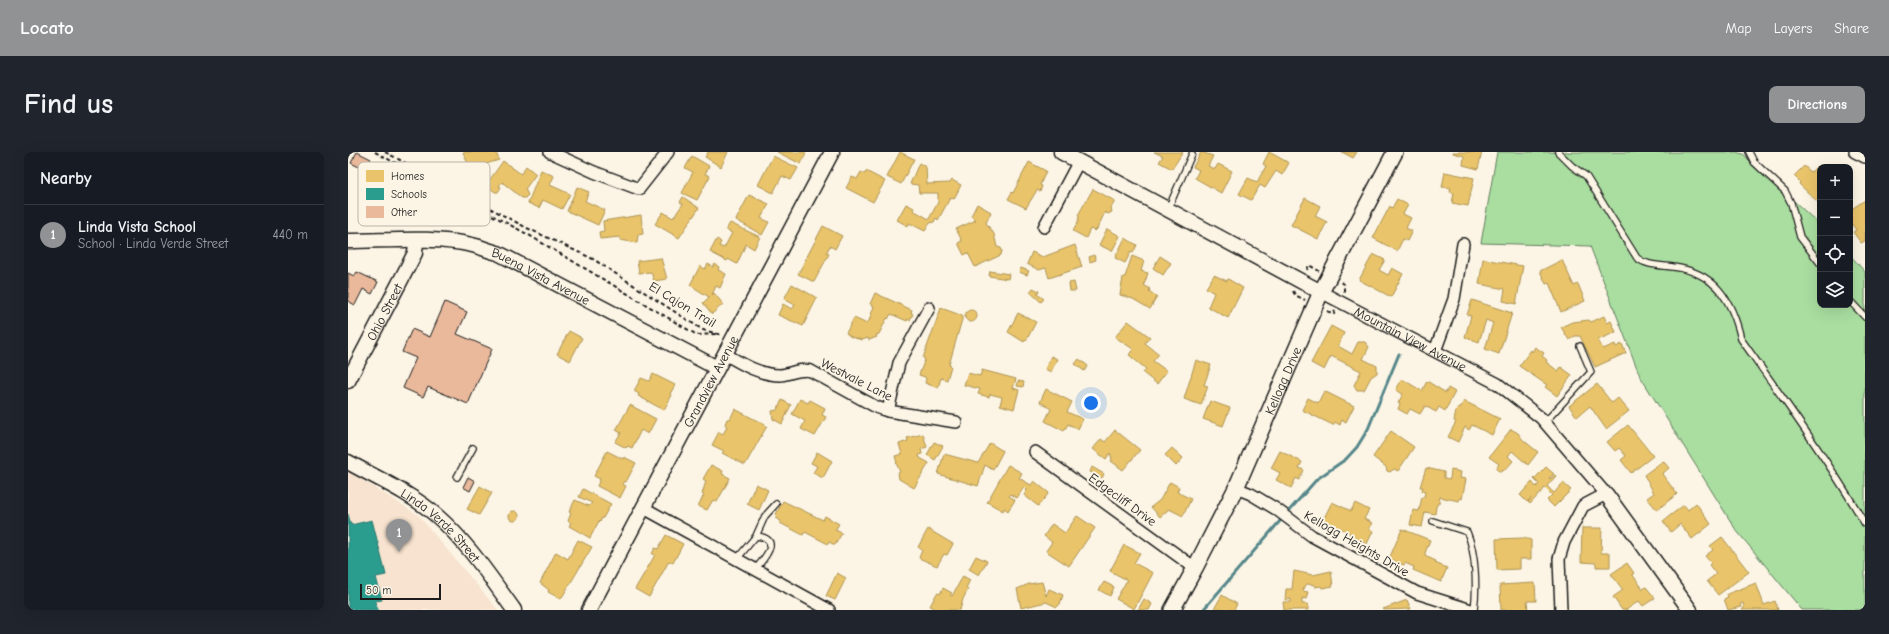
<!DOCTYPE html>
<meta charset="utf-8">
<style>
body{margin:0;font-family:"Comic Neue",sans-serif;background:#20242c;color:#f1f3f6}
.controls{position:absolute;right:12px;top:12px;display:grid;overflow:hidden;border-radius:8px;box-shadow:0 4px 16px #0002}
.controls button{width:36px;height:36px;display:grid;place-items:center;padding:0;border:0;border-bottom:1px solid #363941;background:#171b24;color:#f1f3f6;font:20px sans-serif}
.scale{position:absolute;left:12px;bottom:10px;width:81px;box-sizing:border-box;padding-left:4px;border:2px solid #1c1c1c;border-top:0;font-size:11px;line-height:14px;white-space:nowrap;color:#1c1c1c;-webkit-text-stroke:3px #fcf5e5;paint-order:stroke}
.you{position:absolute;left:743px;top:251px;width:14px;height:14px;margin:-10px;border:3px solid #fff;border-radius:50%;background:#1a73e8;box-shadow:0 0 0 6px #1a73e833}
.badge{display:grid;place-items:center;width:26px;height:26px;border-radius:50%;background:#919294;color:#fff;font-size:13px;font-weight:700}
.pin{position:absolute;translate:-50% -33px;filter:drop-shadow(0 1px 2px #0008)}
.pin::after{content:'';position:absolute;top:21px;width:14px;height:12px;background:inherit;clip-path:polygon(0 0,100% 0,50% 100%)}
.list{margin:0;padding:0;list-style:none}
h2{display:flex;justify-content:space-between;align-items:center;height:52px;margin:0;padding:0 16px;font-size:17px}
h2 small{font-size:13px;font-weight:400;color:#9ea1a6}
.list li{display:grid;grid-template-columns:26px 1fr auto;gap:12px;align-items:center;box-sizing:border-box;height:60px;padding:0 16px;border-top:1px solid #363941}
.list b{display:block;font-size:15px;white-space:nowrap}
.list p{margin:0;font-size:13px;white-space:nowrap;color:#9ea1a6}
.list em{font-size:13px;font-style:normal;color:#9ea1a6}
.icon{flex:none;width:22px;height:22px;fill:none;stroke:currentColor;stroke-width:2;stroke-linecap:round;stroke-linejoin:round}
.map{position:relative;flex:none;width:1517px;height:458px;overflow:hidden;border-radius:8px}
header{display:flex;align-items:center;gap:24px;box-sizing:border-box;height:56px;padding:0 20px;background:#919294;color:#fff}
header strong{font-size:19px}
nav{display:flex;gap:22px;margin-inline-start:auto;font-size:14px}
.intro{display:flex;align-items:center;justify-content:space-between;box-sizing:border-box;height:96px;padding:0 24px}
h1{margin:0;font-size:28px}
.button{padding:10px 18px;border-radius:8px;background:#919294;color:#fff;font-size:14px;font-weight:700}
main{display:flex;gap:24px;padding:0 24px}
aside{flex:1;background:#171b24;border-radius:8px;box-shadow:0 4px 16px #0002}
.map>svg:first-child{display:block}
</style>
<header>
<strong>Locato</strong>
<nav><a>Map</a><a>Layers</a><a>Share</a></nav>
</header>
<div class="intro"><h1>Find us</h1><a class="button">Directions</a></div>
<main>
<aside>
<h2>Nearby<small></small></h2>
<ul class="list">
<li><span class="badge">1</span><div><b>Linda Vista School</b><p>School · Linda Verde Street</p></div><em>440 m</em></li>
</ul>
</aside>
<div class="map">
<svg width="1517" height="458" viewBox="0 0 1517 458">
<rect width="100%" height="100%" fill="#fcf5e5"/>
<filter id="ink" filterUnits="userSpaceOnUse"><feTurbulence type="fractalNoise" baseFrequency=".025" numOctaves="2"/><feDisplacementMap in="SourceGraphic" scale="8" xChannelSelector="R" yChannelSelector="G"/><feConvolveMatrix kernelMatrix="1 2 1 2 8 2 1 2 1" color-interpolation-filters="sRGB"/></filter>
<g filter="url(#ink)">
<path fill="#f7e3cf" d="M0 319 70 363 150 458H0Z"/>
<path fill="#a9dea0" stroke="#627d5e" d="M1149 0H1388L1395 2 1472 73V153H1502V103L1517 120V458H1454L1388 378 1292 224 1242 94 1133 91Z"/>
<path fill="#e9c46a" stroke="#ac9253" d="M115 0H148L151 8 135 13 138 22 120 28 116 19 122 17Z
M360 0H380L373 15 357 5Z
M429 0H456L458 1 453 12Z
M552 0 566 7 553 32 539 25Z
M806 0H835L824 17 811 10 815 4Z
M853 0 865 4 860 14 867 17 870 12 884 19 873 41 847 26 851 18 845 15Z
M921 0 941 11 934 23 928 19 917 36 912 33 903 48 891 42 900 26 909 30 918 14 915 12Z
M994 0H1009L1005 6Z
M1105 0H1134L1130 17 1115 13 1116 4 1105 1Z
M344 4 361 14 357 22 362 24 349 48 334 41 345 20 337 16Z
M425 4 450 16 443 28 434 24 425 41 410 33Z
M155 9 173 22 178 14 188 22 177 37 180 43 177 46H174L154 30 151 34 153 35 150 40H147L138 33Z
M681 10 698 19 692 33 694 34 692 40 689 38 678 56 660 47 664 40 665 41Z
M571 11 578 15 579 32 602 31 604 28 613 33 606 47 602 46 590 68 588 66 586 70 582 71 577 79 561 71 560 74 549 68 558 52 566 56 565 58 581 67 590 50V41H571L570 33 562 32Z
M1456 14 1463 20 1469 14 1472 17V52L1451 32 1452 30 1446 24Z
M193 18 206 24 202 33 222 42 214 57 195 48 191 56 180 51Z
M518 19 537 29 525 50 498 36 504 25 509 27 513 20 517 22Z
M1097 20 1126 26 1120 54 1104 51 1106 41 1102 40 1103 36 1094 35Z
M229 35 241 40 237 49 257 58 250 73 219 59Z
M745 37 767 49 763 56 764 60 760 62 757 60 749 77 747 79 742 77 738 86 725 79 730 70 731 64 730 63Z
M401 43 421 52 413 66 421 70 414 83 388 68Z
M335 45 351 56 331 86 307 72 315 60 325 66 335 52 332 50Z
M957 46 972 54 967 64 979 70 970 87 943 73Z
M1049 47 1060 53 1055 62 1063 66 1058 76 1064 79 1059 89 1055 87 1049 99 1025 86 1042 54 1044 56Z
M1517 48V89L1513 91 1505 80 1508 78 1503 71 1502 72V58Z
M629 52 643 60 638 71 646 82 649 95 653 96 654 99 653 103 627 115 620 101 616 103 610 91 614 89 608 77 628 68 623 64Z
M293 63 295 82 290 83 289 91 272 88V85L252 87 251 80 256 79 255 69Z
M382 71 412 85 406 97 398 92 389 112 380 107 379 109 362 100 369 87 373 90 371 94 376 96 384 81 378 78Z
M475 74 494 84 487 97 482 94 478 101 481 102 466 130 450 122Z
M759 77 772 84 764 99 751 93Z
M777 86 789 93 785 101 783 100 777 111 767 106Z
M727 93 734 115 701 126 698 116 691 118 679 112 684 100 695 105Z
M1025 102 1037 108 1031 118 1040 123 1044 116 1055 122 1043 145 1011 128Z
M746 103 748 108 742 110 741 105Z
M784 104 796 109 793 119 800 121 796 133 802 137 801 139 809 145 802 157 785 147 772 143 775 125H777Z
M812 104 823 111 815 123 805 116Z
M313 106 319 127 306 129 303 120 291 121 289 109Z
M1135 107 1175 114 1168 152 1155 149 1157 137 1131 132Z
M1214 108 1226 134 1230 132 1237 149 1213 160 1201 131 1198 132 1192 119Z
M360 112 365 115 367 112 371 115 370 118 378 122 372 136 368 134 364 143 366 141 375 152 364 162 355 151 361 145 342 133 352 114 357 117Z
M673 116 681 119 679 123 671 120Z
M642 119 661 122 660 127 641 124Z
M866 123 879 129 880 127 895 136 880 166 860 155 866 141 858 136Z
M726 130 728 139H722L721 131Z
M444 132 469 146 455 174 430 163 435 152 444 157 447 153 436 147Z
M685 136 691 139 689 142 696 147 693 150 682 140Z
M527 141 564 158 563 161 565 162 562 168 560 167 559 169 543 162 540 167 539 166 531 182 528 183 529 185 521 188 520 186 514 188 503 185 498 181 506 166 517 171 521 169 526 154 522 152Z
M1124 148 1164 161 1151 202 1137 197 1145 171 1138 168 1131 190 1117 185 1123 164 1119 163Z
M593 156 615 164 601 213 603 214 599 228 593 226 590 236 577 231 578 227 577 225 571 223 577 207 575 206Z
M617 164a6 6 0 1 1 12 0a6 6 0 1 1-12 0Z
M670 161 688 170 678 189 677 188 676 190 660 180Z
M1256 164 1259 171 1263 169 1268 180 1250 188 1255 197 1267 192 1268 195 1274 192 1278 201 1247 215 1232 184H1227L1221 188 1213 175 1224 170 1241 168 1243 170Z
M780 169 802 185 797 191 811 202 805 209 819 219 809 232 795 221 798 217 781 203 785 197 767 185Z
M983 174 996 181 990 194 1004 202 1010 190H1017L1021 195 1015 207 1029 214V221L1023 225 1016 238H1009L1006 233 1013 219 983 204 976 218 963 211Z
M221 179 234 186 222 209 209 202Z
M1187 195 1196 201 1194 204 1199 208 1198 210 1210 219 1213 215 1224 223 1209 244 1197 235 1199 233 1171 214 1183 198 1184 200Z
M703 204 709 207 703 220 697 217Z
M731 207 740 214 736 219 727 212Z
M848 208 863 213 856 233 860 234 853 253 836 247Z
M634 218 668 227 665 236 671 238 666 257 652 253 654 245 642 242 641 245 630 242 632 237 616 233 620 221 632 224Z
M305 222 327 233 322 242 324 243 316 258 290 244 291 242 286 239 293 226 301 229Z
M1054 227 1074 239 1079 229 1098 241 1100 236 1107 240 1097 259 1091 255 1088 260 1077 254 1072 262 1062 257 1059 262 1050 257 1052 252 1050 251 1055 242 1048 238Z
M670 229 676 230 675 235 669 234Z
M1249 232 1264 251 1270 246 1281 259 1258 277 1242 254 1229 265 1221 254Z
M698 237 724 250 719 260 735 267 730 277 720 272 716 279 697 269 703 257 692 250Z
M976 239 1006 254 998 270 994 268 992 273 987 270 985 273 954 258 960 246 970 251Z
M452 247 460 251 462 248 477 256 474 263 478 265 467 284 453 277 457 269 444 262Z
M434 248 443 253 434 272 425 267 424 259 429 258Z
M862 249 882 256 875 274 855 267Z
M1116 249 1152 267 1144 283 1124 273 1121 278 1117 275 1110 290 1100 285 1108 270 1106 269 1108 259 1110 255 1112 256Z
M282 253 308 267 300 282 293 278 284 296 280 294 278 296 267 290 273 281 268 278Z
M387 257 419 274 397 313 374 301 376 299 364 293 371 280 375 282 379 275 377 272 379 267H382Z
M1280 273 1305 304 1283 321 1273 308 1278 304 1271 296 1267 299 1259 290Z
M1163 277 1170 281 1175 288 1190 300 1180 313 1164 299 1160 304 1165 309 1157 318 1155 317 1153 320 1148 317 1151 312 1141 305Z
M767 278 792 298 775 318 763 309 764 307 762 301 758 307 745 297 753 287 757 290Z
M1043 279 1066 295 1050 319 1046 317 1042 320 1039 319 1038 315 1025 305Z
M575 282 579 295 573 297 574 302 571 303 572 306 581 311 566 336 551 327 550 321 552 320 548 311H549L547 304 554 302 551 292 560 289 559 286Z
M586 290 595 294 587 308 579 303Z
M642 291 655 299 645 318 637 313 630 334 590 322 596 302 630 311Z
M824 296 835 306 828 314 817 303Z
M259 299 275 307 276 305 288 311 278 330 276 329 274 332 278 334 272 346 249 334 252 327 246 324Z
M932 299 954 310 951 316 956 318 951 328 948 326 943 336 928 328 932 321 923 316Z
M469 300 484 309 475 326 465 321 469 314 463 311Z
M1315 309 1321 316 1314 322 1329 342 1309 358 1299 346 1306 341 1296 323Z
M363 313 375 319 374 322 382 326 369 350 365 348 359 358 350 354 356 343 354 342 358 329 355 327Z
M660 313 674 321 671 326 683 333 686 329 701 341 690 354 676 343 679 338 676 335 669 346 662 342 661 344 667 348 660 359 656 356 655 359 639 350Z
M744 315 756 322 754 326 742 320Z
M1198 315 1206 322 1201 326 1202 327 1207 323 1208 324 1199 334 1206 341 1215 331 1223 338 1206 355 1199 348 1204 343 1197 336 1182 352 1180 350 1183 346 1179 350 1172 343 1184 330 1188 335 1191 332 1186 327Z
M1078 316 1096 320V326L1102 327 1103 318 1113 320 1112 326 1118 327 1114 347 1112 346 1111 349 1092 345 1091 351H1090L1088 355 1087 362 1077 360 1074 375 1062 373 1065 358 1071 359 1074 345H1076L1077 340 1074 339 1075 335H1072Z
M822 330 831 335 829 340 843 347 835 364 821 357 812 365 803 355 812 348Z
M408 332 420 338 411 358 399 352Z
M132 334 144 341 131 363 119 357Z
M235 337 263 352 255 366H254L252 370 251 369 242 386 221 374 223 371 220 369 223 361 221 360 227 348 241 354 244 351 231 345Z
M435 349 475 368 477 364 491 372 487 378 494 381 487 393 481 390 480 392 457 380 455 383 432 371 433 369 427 366 429 363 428 362Z
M984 350 1003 359 1007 351 1021 358 1016 367 1024 371 1021 377 1025 379 1019 392 1001 383 1002 381 992 376 976 371 975 368Z
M1348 351 1363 372 1344 387 1332 372 1323 380 1315 369 1336 353 1340 358Z
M161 364a5 5 0 1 1 10 0a5 5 0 1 1-10 0Z
M729 364 747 376 721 414 698 399 704 390 696 384 704 372 717 381Z
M1234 376H1254L1253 401H1262V415H1248V411L1233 410Z
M580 377 605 392 599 403 596 402 589 414 571 406 574 398 570 395Z
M1054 377 1082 388 1077 401V404L1088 409 1087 411 1099 416 1093 430 1065 418 1066 415 1057 411 1056 413 1041 407Z
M318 383 335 392 325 411 321 409 301 445 287 437 307 403 304 402 307 396 310 397Z
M1374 385 1401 420 1370 443 1359 429 1368 422 1361 413 1363 411 1357 404 1365 398 1362 394Z
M1175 386 1183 388V407H1172V417L1149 418 1148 387Z
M230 388 244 395 213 447 200 440 201 438 192 431 208 400 220 407Z
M776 393 792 401 786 411 805 421 786 457 768 447 779 428 762 419Z
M628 404 639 409 631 423 621 417Z
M1279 411 1286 421 1284 422 1295 437 1298 435 1307 446 1295 454 1291 449 1278 458H1274L1265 445 1275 438 1263 422Z
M946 419 965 423 983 419 985 434 974 436 973 434 967 435V433L959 432 956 435 955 439 960 440 958 447 954 446V452H960V458H936L935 450H943V447L937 448 938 437H944Z
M489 421 498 426 487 448 478 444Z
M615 424 622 428 618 436 620 437 615 447 612 458H590L582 454 589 441 592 442 595 436 604 441 602 443 604 444Z
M694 430 698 444 701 437 715 443 712 452 709 455 698 450 673 456 669 437 681 432Z
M756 430 766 435 762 444 751 438Z
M1187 431 1188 449H1179L1180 458H1153L1152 433Z
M1408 431 1416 453 1427 449 1430 458H1394L1396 456 1395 451 1392 452 1393 455 1380 458 1376 447 1380 445 1379 442Z
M874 443 889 452 886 458 866 457Z
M796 447 804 452 801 458H790Z
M1059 448 1063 457 1036 458 1035 457Z"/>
<path fill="#2a9d8f" stroke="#26766c" d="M0 362 3 373 24 368 38 423 28 425 34 448 27 449 30 458H0Z"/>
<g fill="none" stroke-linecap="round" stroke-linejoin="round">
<path stroke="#55868a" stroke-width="3" d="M940 360 969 327 998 307 1009 295 1020 277 1051 202
M855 458 932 369"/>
</g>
<path fill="#eab99b" stroke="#1c1c1c" d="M9 0 23 7 17 18 3 11Z
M9 120 30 130 24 142 15 137 7 153 0 149V121L6 124Z
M97 150 119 160 109 182 144 197 120 252 80 235 75 245 55 236 68 206 54 200 64 177 82 185Z
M120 325 127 329 122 339 115 335Z"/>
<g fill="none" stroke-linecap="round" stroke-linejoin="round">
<defs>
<path id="service" d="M1210 0 1224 14 1238 24 1289 106C1299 114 1312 113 1325 115 1367 120 1384 148 1393 187 1436 248 1480 308 1517 372
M1401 0 1406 10 1437 39 1443 51 1452 85 1472 111
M820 57 844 2
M1502 149 1517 165
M1197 270 1243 220 1232 194
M109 325 125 296
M1085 369 1119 380C1128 401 1129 435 1126 458
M388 408 408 384 417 364 428 352
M407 418C415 407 436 387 408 384"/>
<g id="minor">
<path d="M202 0 246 20 291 37 320 0"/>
<path d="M1507 0 1517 5"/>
<path d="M696 75 731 9"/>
<path id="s1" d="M973 140 1150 232 1193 266 1258 342 1235 354 1216 390 1211 407 1213 458"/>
<path d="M1087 199 1106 147 1115 92"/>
<path d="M377 202C394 212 412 223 432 223 442 222 453 216 463 219L528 255 540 259 608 270"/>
<path d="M540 259 551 211 581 156"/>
<path d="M687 300 847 416"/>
<path d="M888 336 903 342 928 357 964 384 1069 441 1123 458"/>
<path d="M296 356 481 458"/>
</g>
<g id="tertiary">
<path d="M713 0 973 140"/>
<path id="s2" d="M0 89C40 89 84 84 124 93 133 95 141 99 150 101L369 216"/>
<path id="s3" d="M0 229 67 101 68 89"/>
<path id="s4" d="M0 310C30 327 63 341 89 364 120 391 142 425 166 458"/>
<path d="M1258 342 1342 458"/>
<path id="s5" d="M241 458 484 0"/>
</g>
<g id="secondary">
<path id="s6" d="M824 458 847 416 888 336 973 140 1047 0"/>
</g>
</defs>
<use href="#service" stroke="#1c1c1c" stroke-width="8"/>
<use href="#minor" stroke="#1c1c1c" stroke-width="14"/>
<use href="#tertiary" stroke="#1c1c1c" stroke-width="17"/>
<use href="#secondary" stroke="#1c1c1c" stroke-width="18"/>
<path stroke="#1c1c1c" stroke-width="2" stroke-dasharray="4 3" stroke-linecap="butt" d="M27 0 179 82 349 183 368 182
M37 0 179 76 245 107 355 178 374 183
M959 118 961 113 971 119
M993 130 996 132V140
M945 139 947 143 957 148
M979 159 986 162 987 158"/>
<use href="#service" stroke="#fcf5e5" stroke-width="5.5"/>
<use href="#minor" stroke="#fcf5e5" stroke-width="11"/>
<use href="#tertiary" stroke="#fcf5e5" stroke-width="14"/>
<use href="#secondary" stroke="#fcf5e5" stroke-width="15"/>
</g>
</g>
<g text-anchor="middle" stroke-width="4" stroke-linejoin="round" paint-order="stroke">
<g font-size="13" fill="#1c1c1c" stroke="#fcf5e5">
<text dy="5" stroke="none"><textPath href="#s2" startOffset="200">Buena Vista Avenue</textPath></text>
<text transform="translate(335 152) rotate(31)" y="5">El Cajon Trail</text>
<text dy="5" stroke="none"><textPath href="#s3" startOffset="78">Ohio Street</textPath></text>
<text dy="5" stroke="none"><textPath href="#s1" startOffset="101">Mountain View Avenue</textPath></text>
<text transform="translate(509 227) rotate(27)" y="5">Westvale Lane</text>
<text dy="5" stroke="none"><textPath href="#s5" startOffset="259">Grandview Avenue</textPath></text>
<text dy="5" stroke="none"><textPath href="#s6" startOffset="255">Kellogg Drive</textPath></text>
<text transform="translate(775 347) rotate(36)" y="5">Edgecliff Drive</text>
<text dy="5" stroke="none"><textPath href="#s4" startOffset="113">Linda Verde Street</textPath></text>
<text transform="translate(1009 391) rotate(30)" y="5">Kellogg Heights Drive</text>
</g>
</g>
<rect x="10" y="10" width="132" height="64" rx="6" fill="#fcf5e5" stroke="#b9b4a9" stroke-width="1"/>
<rect x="18" y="18" width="18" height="12" fill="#e9c46a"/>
<rect x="18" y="36" width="18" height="12" fill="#2a9d8f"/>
<rect x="18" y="54" width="18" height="12" fill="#eab99b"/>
<g font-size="11" fill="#1c1c1c">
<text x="43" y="28">Homes</text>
<text x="43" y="46">Schools</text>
<text x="43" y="64">Other</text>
</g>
</svg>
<div class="controls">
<button>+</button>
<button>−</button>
<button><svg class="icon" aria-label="locate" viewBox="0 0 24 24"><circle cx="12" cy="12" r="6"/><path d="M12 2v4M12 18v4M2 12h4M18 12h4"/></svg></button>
<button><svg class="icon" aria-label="layers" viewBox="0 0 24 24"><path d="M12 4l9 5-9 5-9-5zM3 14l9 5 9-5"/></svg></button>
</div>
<div class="scale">50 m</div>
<div class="you"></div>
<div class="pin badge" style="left:51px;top:400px">1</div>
</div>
</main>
